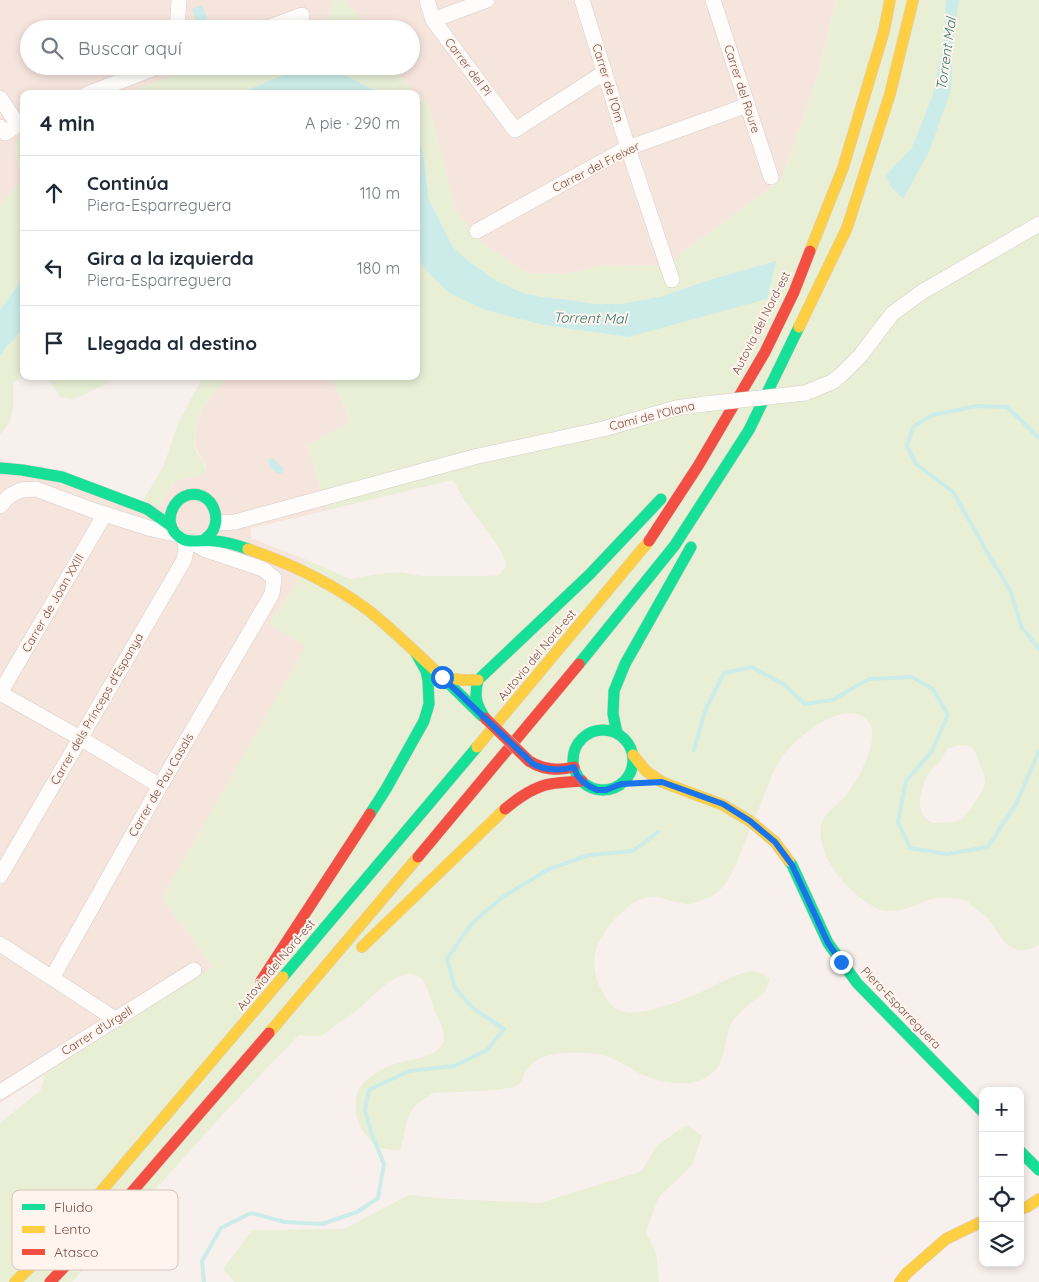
<!DOCTYPE html>
<html lang="es">
<meta charset="utf-8">
<style>
body{margin:0;font-family:Quicksand,sans-serif;background:#f2f2f3;color:#1f2937}
.controls{position:absolute;right:15px;bottom:15px;display:grid;overflow:hidden;border-radius:10px;box-shadow:0 2px 8px #0003}
.controls button{width:45px;height:45px;display:grid;place-items:center;padding:0;border:0;border-bottom:1px solid #e0e1e3;background:#fff;color:#1f2937;font:25px sans-serif}
.stop{position:absolute;width:15px;height:15px;margin:-11px;border:4px solid #1a73e8;border-radius:50%;background:#fff}
.stop.end{background:#1a73e8;border-color:#fff;box-shadow:0 1px 5px #0008}
.list{margin:0;padding:0;list-style:none}
h2{display:flex;justify-content:space-between;align-items:center;height:65px;margin:0;padding:0 20px;font-size:21px}
h2 small{font-size:16px;font-weight:400;color:#747a83}
.list li{display:grid;grid-template-columns:32px 1fr auto;gap:15px;align-items:center;box-sizing:border-box;height:75px;padding:0 20px;border-top:1px solid #e0e1e3}
.list b{display:block;font-size:19px;white-space:nowrap}
.list p{margin:0;font-size:16px;white-space:nowrap;color:#747a83}
.list em{font-size:16px;font-style:normal;color:#747a83}
.icon{flex:none;width:28px;height:28px;fill:none;stroke:currentColor;stroke-width:2;stroke-linecap:round;stroke-linejoin:round}
.map{position:relative;flex:none;width:1039px;height:1282px;overflow:hidden}
.search{position:absolute;background:#fff;box-shadow:0 2px 8px #0003;left:20px;top:20px;width:400px;height:55px;display:flex;align-items:center;gap:12px;box-sizing:border-box;padding:0 18px;border-radius:28px;color:#747a83;font-size:19px}
.panel{position:absolute;background:#fff;box-shadow:0 2px 8px #0003;left:20px;top:90px;width:400px;height:290px;border-radius:10px}
.map>svg:first-child{display:block}
</style>
<div class="map">
<svg width="1039" height="1282" viewBox="0 0 1039 1282">
<rect width="100%" height="100%" fill="#f8f0ec"/>
<path fill="#f6e5dd" d="M0 0H333L326 25 320 29H29V66H195L126 94H24V137L15 143 21 182 0 204Z
M345 0H836L817 78 781 180 665 265 600 266 566 274 527 273 481 242 455 209 429 106 389 66H411V29H360L358 16Z
M228 376H331L351 423 307 445 328 510 251 528V538L307 560 298 581 307 646 162 898 213 967 0 1103V459L159 506 165 496 175 482 180 479 191 477 206 472V466L195 446 197 423 204 407 213 392Z"/>
<path fill="#e9efd5" fill-rule="evenodd" d="M333 0H345L358 16 360 29H320L326 25Z
M836 0H946L943 46 932 97 912 148 885 176 902 199 953 43 959 0H1039V945C1009 960 1004 939 989 920 985 915 980 912 975 908 972 906 969 902 966 901 958 897 937 897 929 900 923 901 917 905 911 907 904 910 893 911 885 911 876 910 857 896 850 889 835 873 817 849 821 826 823 812 840 804 847 794 858 780 885 733 865 718 841 701 802 734 787 751 781 757 777 765 773 773L734 869C730 877 724 888 716 893 712 897 704 898 699 901 694 903 690 905 685 904 661 900 654 890 630 905 626 908 623 912 619 915 595 939 586 962 603 993 607 1002 615 1010 625 1012 646 1016 691 997 711 987 724 981 743 969 757 972 762 972 767 977 770 979 768 983 767 989 764 993 761 996 756 999 752 1002 744 1008 736 1016 731 1024 724 1038 726 1055 717 1068 701 1090 665 1085 643 1075 631 1070 619 1060 606 1056 594 1052 562 1052 549 1055 540 1057 531 1064 525 1072 523 1077 522 1082 517 1085 507 1092 450 1092 434 1093 424 1098 412 1106 408 1118 405 1129 404 1139 400 1150 380 1150 377 1148 364 1133 357 1124 356 1115 356 1104 355 1093 360 1085 369 1078 376 1073 384 1068 392 1065 406 1059 437 1059 443 1043 447 1033 438 1020 435 1011 431 1002 427 982 419 977 401 964 373 996 362 1006 354 1014 343 1020 334 1026 330 1029 326 1033 322 1035 316 1038 305 1035 299 1035L225 1112 72 1282H0V1123L40 1091 42 1086 44 1075 213 967 162 898 306 646 269 624 298 581 307 560 350 579 377 574 399 572 422 576H489L499 575 506 566 503 555 498 546 463 498 453 480 328 510 307 445 351 422 331 376H416V257L433 278 544 325 628 337 775 262 709 280 663 296 621 304H595L564 299 548 298 523 293 495 280 467 260 453 247 429 198 423 153 419 141 416 137V94H382L331 68 299 70 288 73 238 94H126L195 66H389L429 106 455 209 481 242 527 273 566 274 600 266 665 265 781 180 817 78ZM962 745 968 746 974 749 984 775 985 783 983 790 971 808 962 819 955 822 933 823 926 819 922 813 920 806V798L924 783 927 776 932 768 938 764 948 748Z
M24 137V276L0 310V204L21 182 15 142Z
M24 328V374L13 383C13 403 16 420 0 434V356L8 345Z
M45 376H115L113 380 104 385 83 395 72 399 60 397 49 380Z
M203 376H228C212 395 200 405 196 432 195 437 194 443 195 448 198 456 205 462 207 472 201 477 194 477 187 478 172 479 166 494 160 507L143 501 163 467 178 424Z
M687 1125 702 1136 693 1164 658 1198 646 1232 656 1253 659 1282H234L223 1269 252 1230 345 1229 408 1195 450 1199 540 1203 642 1171 657 1145Z"/>
<path fill="#cbece8" d="M946 0H959L953 43 951 90 929 152 903 199 892 188 885 176 912 148 932 97 943 46Z
M202 5 210 26 199 29 192 9Z
M331 68 382 94H238L288 73 299 70Z
M416 137 419 141 423 153 429 199 453 247 467 260 495 280 523 293 548 298 564 299 595 304H621L663 296 709 280 776 261 767 299 628 337 544 325 485 310 450 293 433 278 416 257Z
M24 276V328L8 345 0 356V310Z
M272 458 283 468V472L279 474C274 472 268 466 268 460Z"/>
<g fill="none" stroke-linecap="round" stroke-linejoin="round">
<path stroke="#cbece8" stroke-width="4" d="M1039 438 1007 407 977 406 932 415 913 427 907 446 916 464 953 492 990 557 1010 590 1022 628 1039 649
M694 750 705 711 724 673 752 667 783 684 805 704 832 700 869 679 912 677 933 689 948 715 932 751 906 781 898 822 910 848 947 854 988 847 1017 802 1039 751
M204 1282 202 1261 221 1228 251 1213 285 1222 322 1224 357 1212 378 1198 384 1164 371 1132 365 1110 369 1090 409 1071 454 1066 487 1050 504 1029 473 1008 455 988 447 959 472 923 503 897 547 870 589 855 633 851 658 832"/>
<defs>
<path id="street" d="M427 0 433 20 515 130 605 72
M582 0 628 148 672 280
M713 0 771 177
M433 20 487 0
M177 29 179 0
M264 29 302 15
M87 94 160 66
M0 98 18 125 5 133 0 127
M477 231 625 149 748 105
M805 393 832 382 841 375 860 356 892 314 922 292 1039 224
M0 506 9 496 21 490 36 489 92 510 152 529 175 534
M217 523 235 522 474 457 603 429 676 408 705 404
M0 693 105 514
M0 693 80 738 160 786
M0 876 184 560 186 550 185 541
M0 944 115 1019
M52 978 160 786 272 594 274 578 263 569 206 550 192 542
M0 1092 194 970"/>
<path id="fast" d="M0 468 22 470 62 477 147 509 171 526
M204 540C207 537 210 535 212 532 220 520 215 502 202 496 177 486 157 523 181 538 189 544 204 539 215 541 226 542 237 545 248 549
M579 664 675 545 749 430 799 327
M437 672 482 716
M485 718C476 704 474 697 478 680L589 575 661 499
M573 760a30 30 0 1 1 60 0a30 30 0 1 1-60 0Z
M617 733 613 714 614 691 625 664 691 547
M370 814 386 789 424 721 429 704 428 680 426 671 416 653
M789 861 792 865 828 943 857 983 983 1112
M283 977 477 747
M1020 1151 1039 1170"/>
<path id="slow" d="M810 251 843 168 884 31 890 0
M799 327 847 228 890 94 913 0
M248 549C289 563 333 584 368 610 392 629 414 651 437 672
M442 677 462 680H478
M477 747 649 541
M633 755 646 771 662 782 723 805 750 821 775 842 789 861
M362 947 505 809
M269 1033 418 857
M1020 1209 1027 1207 1039 1199
M15 1282 71 1227 283 977
M900 1282 907 1273 946 1239 983 1221"/>
<path id="jam" d="M649 541 698 466 765 352 794 292 810 251
M529 761C543 770 558 771 574 767
M505 809C518 798 533 787 550 784 561 782 571 782 582 781
M418 857 579 664
M261 981 370 814
M50 1282 93 1237 269 1033"/>
</defs>
<use href="#street" stroke="#d7ccc8" stroke-width="16"/>
<use href="#fast" stroke="#d9cdc9" stroke-width="12"/>
<use href="#slow" stroke="#d9cdc9" stroke-width="12"/>
<use href="#jam" stroke="#d9cdc9" stroke-width="12"/>
<use href="#street" stroke="#fefdfc" stroke-width="15"/>
<use href="#fast" stroke="#16e098" stroke-width="11"/>
<use href="#slow" stroke="#ffcf43" stroke-width="11"/>
<use href="#jam" stroke="#f24e42" stroke-width="11"/>
<defs>
<path id="street-bridge" d="M705 404 805 393"/>
<path id="jam-bridge" d="M485 718 529 761"/>
</defs>
<use href="#street-bridge" stroke="#d7ccc8" stroke-width="16" stroke-linecap="butt"/>
<use href="#jam-bridge" stroke="#d9cdc9" stroke-width="12" stroke-linecap="butt"/>
<use href="#street-bridge" stroke="#fefdfc" stroke-width="15"/>
<use href="#jam-bridge" stroke="#f24e42" stroke-width="11"/>
</g>
<g fill="none" stroke-linecap="round" stroke-linejoin="round">
<path stroke="#1a73e8" stroke-width="6" d="M442 677 533 764C545 770 561 771 574 767L577 775 582 781 589 786 597 790H606L621 784 662 782 723 804 750 821 775 842 792 865 828 943 841 962"/>
</g>
<g text-anchor="middle" stroke-width="4" stroke-linejoin="round" paint-order="stroke">
<g font-size="12" fill="#7b4f47" stroke="#fff5ee">
<text transform="translate(468 67) rotate(53)" y="4">Carrer del Pi</text>
<text transform="translate(608 83) rotate(73)" y="4">Carrer de l'Om</text>
<text transform="translate(742 89) rotate(72)" y="4">Carrer del Roure</text>
<text transform="translate(596 167) rotate(-27)" y="4">Carrer del Freixer</text>
<text transform="translate(761 323) rotate(-63)" y="4">Autovia del Nord-est</text>
<text transform="translate(652 416) rotate(-14)" y="4">Camí de l'Olana</text>
<text transform="translate(53 603) rotate(-60)" y="4">Carrer de Joan XXIII</text>
<text transform="translate(537 655) rotate(-50)" y="4">Autovia del Nord-est</text>
<text transform="translate(97 709) rotate(-60)" y="4">Carrer dels Princeps d'Espanya</text>
<text transform="translate(161 785) rotate(-60)" y="4">Carrer de Pau Casals</text>
<text transform="translate(276 965) rotate(-50)" y="4">Autovia del Nord-est</text>
<text transform="translate(901 1008) rotate(46)" y="4">Piera-Esparreguera</text>
<text transform="translate(97 1031) rotate(-32)" y="4">Carrer d'Urgell</text>
</g>
<g font-size="14" font-style="italic" fill="#367976" stroke="#fff5ee">
<text transform="translate(946 54) rotate(-82)" y="5">Torrent Mal</text>
<text transform="translate(590 318) rotate(1)" y="5">Torrent Mal</text>
</g>
</g>
<rect x="12" y="1190" width="166" height="80" rx="8" fill="#fff5ee" stroke="#d7c3bc" stroke-width="1"/>
<rect x="22" y="1204" width="23" height="6" fill="#16e098"/>
<rect x="22" y="1226" width="23" height="7" fill="#ffcf43"/>
<rect x="22" y="1249" width="23" height="6" fill="#f24e42"/>
<g font-size="14" fill="#7b4f47">
<text x="54" y="1212">Fluido</text>
<text x="54" y="1234">Lento</text>
<text x="54" y="1257">Atasco</text>
</g>
</svg>
<div class="controls">
<button>+</button>
<button>−</button>
<button><svg class="icon" aria-label="locate" viewBox="0 0 24 24"><circle cx="12" cy="12" r="6"/><path d="M12 2v4M12 18v4M2 12h4M18 12h4"/></svg></button>
<button><svg class="icon" aria-label="layers" viewBox="0 0 24 24"><path d="M12 4l9 5-9 5-9-5zM3 14l9 5 9-5"/></svg></button>
</div>
<div class="stop" style="left:442px;top:677px"></div>
<div class="stop end" style="left:841px;top:962px"></div>
<div class="search"><svg class="icon" aria-label="search" viewBox="0 0 24 24"><circle cx="10" cy="10" r="6"/><path d="M15 15l6 6"/></svg>Buscar aquí</div>
<section class="panel">
<h2>4 min<small>A pie · 290 m</small></h2>
<ul class="list">
<li><svg class="icon" aria-label="ahead" viewBox="0 0 24 24"><path d="M12 20V5M6 11l6-6 6 6"/></svg><div><b>Continúa</b><p>Piera-Esparreguera</p></div><em>110 m</em></li>
<li><svg class="icon" aria-label="left" viewBox="0 0 24 24"><path d="M17 20v-9H6M10 6l-5 5 5 5"/></svg><div><b>Gira a la izquierda</b><p>Piera-Esparreguera</p></div><em>180 m</em></li>
<li><svg class="icon" aria-label="arrive" viewBox="0 0 24 24"><path d="M6 21V4h12l-3 4 3 4H6"/></svg><div><b>Llegada al destino</b></div></li>
</ul>
</section>
</div>
